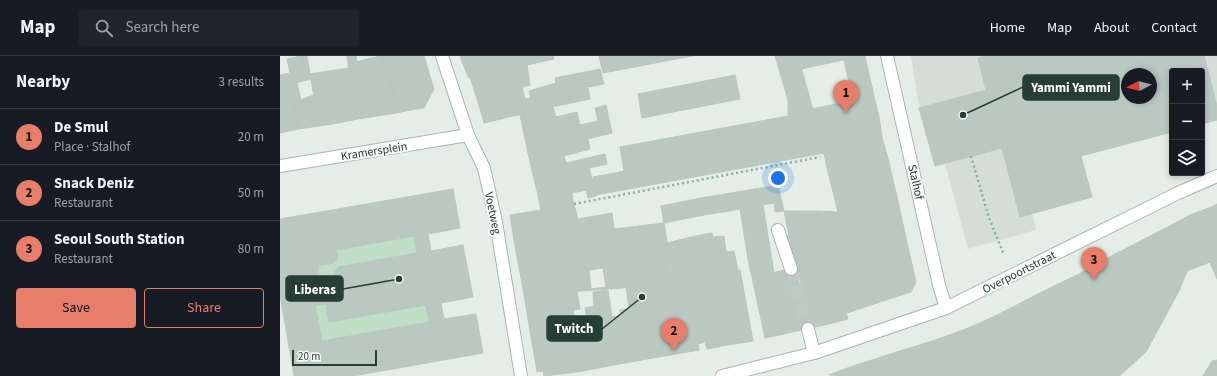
<!DOCTYPE html>
<meta charset="utf-8">
<style>
body{margin:0;font-family:"Source Sans 3",sans-serif;background:#20242c;color:#f1f3f6}
.controls{position:absolute;right:12px;top:12px;display:grid;overflow:hidden;border-radius:4px;box-shadow:0 2px 6px #0003}
.controls button{width:36px;height:36px;display:grid;place-items:center;padding:0;border:0;border-bottom:1px solid #363941;background:#171b24;color:#f1f3f6;font:20px sans-serif}
.compass{position:absolute;left:841px;top:12px;width:36px;height:36px;border-radius:50%;background:#171b24;box-shadow:0 2px 6px #0003;rotate:263deg}
.scale{position:absolute;left:12px;bottom:10px;width:85px;box-sizing:border-box;padding-left:4px;border:2px solid #263e36;border-top:0;font-size:11px;line-height:14px;white-space:nowrap;color:#263e36;-webkit-text-stroke:3px #f6faf8;paint-order:stroke}
.you{position:absolute;left:498px;top:122px;width:14px;height:14px;margin:-10px;border:3px solid #fff;border-radius:50%;background:#1a73e8;box-shadow:0 0 0 6px #1a73e833}
.badge{display:grid;place-items:center;width:26px;height:26px;border-radius:50%;background:#e77e69;color:#111;font-size:13px;font-weight:700}
.pin{position:absolute;translate:-50% -33px;filter:drop-shadow(0 1px 2px #0008)}
.pin::after{content:'';position:absolute;top:21px;width:14px;height:12px;background:inherit;clip-path:polygon(0 0,100% 0,50% 100%)}
.list{margin:0;padding:0;list-style:none}
h2{display:flex;justify-content:space-between;align-items:center;height:52px;margin:0;padding:0 16px;font-size:17px}
h2 small{font-size:13px;font-weight:400;color:#9ea1a6}
.list li{display:grid;grid-template-columns:26px 1fr auto;gap:12px;align-items:center;box-sizing:border-box;height:56px;padding:0 16px;border-top:1px solid #363941}
.list b{display:block;font-size:15px;white-space:nowrap}
.list p{margin:0;font-size:13px;white-space:nowrap;color:#9ea1a6}
.list em{font-size:13px;font-style:normal;color:#9ea1a6}
.actions{display:flex;gap:8px;padding:12px 16px}
.actions a{flex:1;padding:9px 0;border:1px solid #e77e69;border-radius:4px;text-align:center;font-size:14px;color:#e77e69}
.actions .main{background:#e77e69;color:#111}
.icon{flex:none;width:22px;height:22px;fill:none;stroke:currentColor;stroke-width:2;stroke-linecap:round;stroke-linejoin:round}
.map{position:relative;flex:none;width:937px;height:320px;overflow:hidden}
header{display:flex;align-items:center;gap:24px;box-sizing:border-box;height:56px;padding:0 20px;background:#171b24;border-bottom:1px solid #363941}
header strong{font-size:19px}
nav{display:flex;gap:22px;margin-inline-start:auto;font-size:14px}
.search{width:280px;height:36px;background:#20242c;display:flex;align-items:center;gap:10px;box-sizing:border-box;padding:0 14px;border-radius:4px;color:#9ea1a6;font-size:15px}
main{display:flex}
aside{flex:1;background:#171b24}
.map>svg:first-child{display:block}
</style>
<header>
<strong>Map</strong>
<div class="search"><svg class="icon" aria-label="search" viewBox="0 0 24 24"><circle cx="10" cy="10" r="6"/><path d="M15 15l6 6"/></svg>Search here</div>
<nav><a>Home</a><a>Map</a><a>About</a><a>Contact</a></nav>
</header>
<main>
<aside>
<h2>Nearby<small>3 results</small></h2>
<ul class="list">
<li><span class="badge">1</span><div><b>De Smul</b><p>Place · Stalhof</p></div><em>20 m</em></li>
<li><span class="badge">2</span><div><b>Snack Deniz</b><p>Restaurant</p></div><em>50 m</em></li>
<li><span class="badge">3</span><div><b>Seoul South Station</b><p>Restaurant</p></div><em>80 m</em></li>
</ul>
<div class="actions"><a class="main">Save</a><a>Share</a></div>
</aside>
<div class="map">
<svg width="937" height="320" viewBox="0 0 937 320">
<rect width="100%" height="100%" fill="#e5ede9"/>
<path fill="#d4ddd8" fill-rule="evenodd" d="M631 0H937V64L922 15H892V76L801 100 812 141 752 157 756 174 688 193 665 108 655 110 639 52ZM847 18H871V42H847Z"/>
<path fill="#c0ddc6" d="M134 180 137 197 58 211 43 231 44 235 34 237 32 228 39 218 38 210 58 201 56 194Z
M46 248 50 266 146 249 149 266 42 285 35 249Z"/>
<path fill="#bbc8c2" stroke="#b8c7c0" fill-rule="evenodd" d="M20 0H27L31 23 0 31V19L10 17 7 3Z
M67 0H76L77 6 68 8Z
M100 0H107L116 57 97 60 87 3Z
M107 0H125L136 53 116 57Z
M125 0H144L154 33 144 52 136 53Z
M180 0H209L182 6Z
M209 0H273L274 3 189 22 182 6Z
M319 0H412L323 17Z
M495 0H518L540 79 344 115 340 91 508 60V44Z
M518 0H582L521 13Z
M585 0 594 40 573 45 564 4Z
M704 0H924L937 50V64L922 68V15H892V76L801 100 812 141 740 161 722 92 655 110 639 52 706 34 698 2ZM847 18H871V42H847Z
M87 3 97 60 78 63 68 8Z
M247 9 250 29 197 43 190 21Z
M69 12 78 63 58 67 49 15Z
M320 13 324 28 266 39 271 51 204 67 197 43 242 31 245 43 251 42 249 35 276 27 275 22Z
M49 15 58 67 39 70 30 18Z
M455 19 460 43 362 62 358 38Z
M17 27 21 44 0 50V31Z
M308 32 310 43 271 51 266 39Z
M34 39 39 70 18 73 14 46Z
M594 40 599 61 538 73 532 53Z
M14 46 18 73 0 77V50Z
M326 49 332 77 248 97 240 59 273 51 276 61 297 56 300 69 318 65 315 52Z
M599 61 602 81 543 94 538 73Z
M540 79 544 97 316 139 313 121Z
M602 81 608 103 548 116 543 94Z
M308 83 310 93 284 100 286 107 252 115 248 97Z
M325 98 327 108 309 112 313 126 309 127 308 123 257 135 252 115Z
M608 103 617 141 558 156 548 116Z
M308 123 309 127 313 126 316 140 308 142 306 134 292 137 293 145 261 154 257 135Z
M498 129 504 155 495 156 494 147 460 153 457 136Z
M173 133 180 172 148 178 151 195 183 189 193 241 161 247 164 263 196 258 203 297 73 320H14L0 239V163ZM134 180 137 197 58 211 43 232 44 235 34 237 32 228 39 218 38 210 54 207 58 201 56 194ZM46 248 49 266 146 249 149 266 42 285 35 249Z
M457 136 460 153 443 156 440 139Z
M440 139 443 156 429 158 426 141Z
M426 141 429 158 414 161 411 144Z
M617 141 628 191 595 198V200L573 206 558 156Z
M411 144 414 161 399 164 396 147Z
M293 145 298 163 332 157 334 173 235 190 230 159 261 154Z
M396 147 399 164 384 167 381 150Z
M937 148V166L931 151Z
M483 149 492 204 469 209 460 153Z
M931 151 937 166V223L910 159Z
M504 155H518L549 268 531 272 514 199H512L511 195 507 196 504 181 509 180Z
M518 155H537L568 263 549 268Z
M537 155 558 156 585 251 567 257Z
M910 159 930 206 907 215 886 172Z
M384 167 392 216 373 219 378 249 361 253 367 303 357 305 346 231 343 232 334 173Z
M886 172 907 215 900 233 870 180Z
M334 173 337 198 332 199V204L240 216 235 190Z
M432 177 435 198 418 202 415 180Z
M415 180 423 232 420 233 428 293H427L425 286 418 288 419 294 402 297 387 187Z
M444 180 446 196 454 195 458 214 437 218 433 181Z
M870 180 900 233 879 272 874 262 882 258 851 190Z
M851 190 882 258 874 262 879 272 874 281 835 198Z
M628 191 636 226 631 236 609 243 595 198Z
M337 198 343 232 244 239 240 216 332 204V199ZM323 212 326 231 311 233 309 214Z
M435 198 447 289 428 293 420 233 423 232 418 202Z
M835 198 874 281 866 296 846 314 839 298 852 283 818 208Z
M595 200 609 243 585 251 573 206Z
M492 204 494 217 472 221 469 209Z
M818 208 852 283 839 298 801 217Z
M515 212 531 272 485 282 472 221Z
M460 214 473 285 447 289 437 218Z
M392 216 402 297 385 300 373 219Z
M801 217 846 314 839 320H815L768 233Z
M768 233 812 316 815 320H793L750 242Z
M328 234 339 308 297 316 294 293 299 292 295 266 307 264 305 252 314 250 313 236Z
M297 236 300 253 293 254 299 292 294 293 297 316 264 320 263 315 257 316 244 239Z
M750 242 788 311 793 320H771L733 251Z
M378 249 385 300 367 303 361 253Z
M733 251 771 320H749L717 259Z
M349 253 357 305 339 308 331 261 341 260 340 254Z
M717 259 749 320H728L700 267Z
M700 267 728 320H706L683 274Z
M683 274 706 320H684L664 281Z
M664 281 684 320H662L646 287Z
M646 287 662 320H633L623 294Z
M623 294 633 320H574L570 311Z
M937 304V320H923L932 305Z
M570 311 574 320 549 319Z"/>
<g fill="none" stroke-linecap="round" stroke-linejoin="round">
<path stroke="#bfcac5" stroke-width="12" stroke-dasharray="12 6" stroke-linecap="butt" d="M511 213 528 273"/>
<defs>
<path id="pedestrian" d="M498 174 511 213
M528 273 534 297"/>
<path id="minor" d="M162 0 188 79 204 112 216 166 241 320
M607 0 659 229 666 252
M0 110 188 79
M442 320 534 297 666 252 898 137 937 120"/>
</defs>
<use href="#pedestrian" stroke="#a8b5b0" stroke-width="14"/>
<use href="#minor" stroke="#a8b5b0" stroke-width="14"/>
<path stroke="#88aea0" stroke-width="2.5" stroke-dasharray="2 3" stroke-linecap="butt" d="M691 100 709 162 724 199
M294 148 540 101"/>
<use href="#pedestrian" stroke="#fff" stroke-width="12"/>
<use href="#minor" stroke="#fff" stroke-width="12"/>
</g>
<g text-anchor="middle" stroke-width="4" stroke-linejoin="round" paint-order="stroke">
<g font-size="12" fill="#263e36" stroke="#f6faf8">
<text transform="translate(94 95) rotate(-9)" y="4">Kramersplein</text>
<text transform="translate(636 126) rotate(77)" y="4">Stalhof</text>
<text transform="translate(213 157) rotate(78)" y="4">Voetweg</text>
<text transform="translate(739 216) rotate(-27)" y="4">Overpoortstraat</text>
</g>
</g>
<path fill="none" stroke="#263e36" stroke-width="1.5" d="M683 59L743 31M119 223L63 233M362 241L322 273"/>
<g fill="#263e36" stroke="#f6faf8" stroke-width="1.5">
<circle cx="683" cy="59" r="4"/>
<circle cx="119" cy="223" r="4"/>
<circle cx="362" cy="241" r="4"/>
</g>
<g fill="#263e36" stroke="#263e36" stroke-width="1.5">
<rect x="743" y="19" width="96" height="25" rx="4"/>
<rect x="6" y="220" width="57" height="25" rx="4"/>
<rect x="267" y="260" width="55" height="25" rx="4"/>
</g>
<g font-size="13" text-anchor="middle" font-weight="bold" fill="#fff">
<text x="791" y="36">Yammi Yammi</text>
<text x="35" y="238">Liberas</text>
<text x="294" y="277">Twitch</text>
</g>
</svg>
<div class="controls">
<button>+</button>
<button>−</button>
<button><svg class="icon" aria-label="layers" viewBox="0 0 24 24"><path d="M12 4l9 5-9 5-9-5zM3 14l9 5 9-5"/></svg></button>
</div>
<svg class="compass" viewBox="-18 -18 36 36"><path d="M0-13l5 13h-10z" fill="#e53935"/><path d="M0 13l5-13h-10z" fill="#9ea1a6"/></svg>
<div class="scale">20 m</div>
<div class="you"></div>
<div class="pin badge" style="left:566px;top:57px">1</div>
<div class="pin badge" style="left:394px;top:295px">2</div>
<div class="pin badge" style="left:814px;top:224px">3</div>
</div>
</main>
